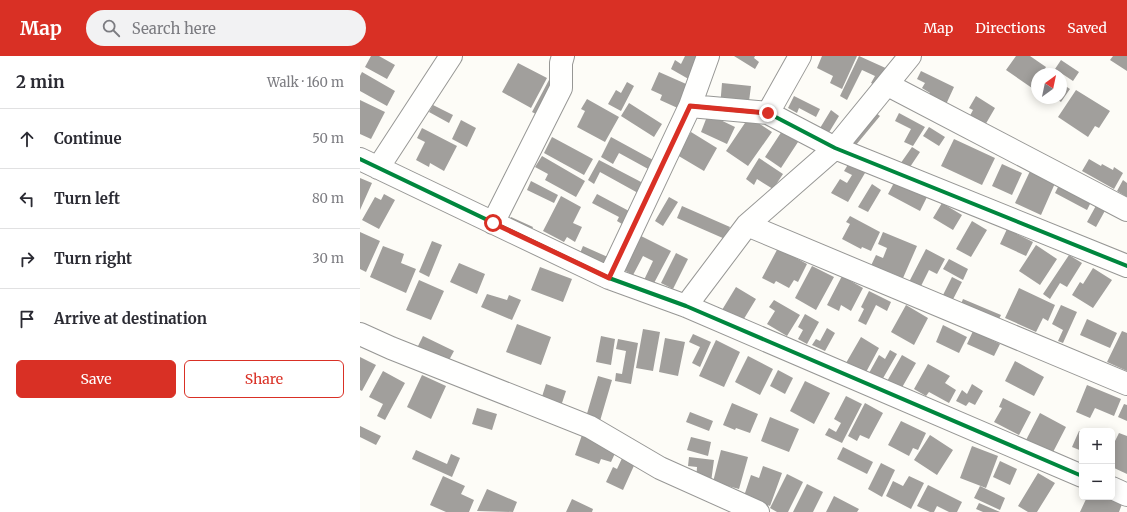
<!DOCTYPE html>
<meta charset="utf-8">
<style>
body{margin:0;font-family:Merriweather,serif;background:#f2f2f3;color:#2b2b33}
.controls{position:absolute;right:12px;bottom:12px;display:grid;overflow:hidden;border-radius:6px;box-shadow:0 2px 10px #0003}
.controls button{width:36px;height:36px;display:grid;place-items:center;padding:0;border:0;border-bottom:1px solid #e1e1e2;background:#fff;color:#2b2b33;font:20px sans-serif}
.compass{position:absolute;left:671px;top:12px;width:36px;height:36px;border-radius:50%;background:#fff;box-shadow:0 2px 10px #0003;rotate:33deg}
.stop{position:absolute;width:12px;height:12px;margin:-9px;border:3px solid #d93025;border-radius:50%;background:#fff}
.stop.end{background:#d93025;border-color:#fff;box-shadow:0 1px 4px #0008}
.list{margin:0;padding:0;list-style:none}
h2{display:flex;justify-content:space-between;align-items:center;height:52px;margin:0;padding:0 16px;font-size:17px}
h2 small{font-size:13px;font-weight:400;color:#7c7c81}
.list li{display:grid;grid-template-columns:26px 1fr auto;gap:12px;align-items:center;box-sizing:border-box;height:60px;padding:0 16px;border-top:1px solid #e1e1e2}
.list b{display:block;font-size:15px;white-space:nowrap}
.list em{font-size:13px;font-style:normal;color:#7c7c81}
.actions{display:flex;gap:8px;padding:12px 16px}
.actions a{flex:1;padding:9px 0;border:1px solid #d93025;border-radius:6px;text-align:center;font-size:14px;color:#d93025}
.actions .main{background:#d93025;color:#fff}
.icon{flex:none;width:22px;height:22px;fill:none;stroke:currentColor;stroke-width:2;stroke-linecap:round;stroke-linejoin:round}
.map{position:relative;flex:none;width:767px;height:456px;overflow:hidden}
header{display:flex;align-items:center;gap:24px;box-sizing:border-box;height:56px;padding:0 20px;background:#d93025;color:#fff}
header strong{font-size:19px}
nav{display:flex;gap:22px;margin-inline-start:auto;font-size:14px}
.search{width:280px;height:36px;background:#f2f2f3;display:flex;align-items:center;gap:10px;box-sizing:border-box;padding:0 14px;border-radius:22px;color:#7c7c81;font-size:15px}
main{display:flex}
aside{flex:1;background:#fff}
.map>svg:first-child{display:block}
</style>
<header>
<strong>Map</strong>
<div class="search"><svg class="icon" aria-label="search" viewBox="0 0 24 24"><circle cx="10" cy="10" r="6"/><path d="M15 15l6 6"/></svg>Search here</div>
<nav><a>Map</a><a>Directions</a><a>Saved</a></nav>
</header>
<main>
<aside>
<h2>2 min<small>Walk · 160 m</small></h2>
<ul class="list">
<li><svg class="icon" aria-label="ahead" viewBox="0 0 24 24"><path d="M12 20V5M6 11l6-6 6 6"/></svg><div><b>Continue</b></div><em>50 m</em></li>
<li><svg class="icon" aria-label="left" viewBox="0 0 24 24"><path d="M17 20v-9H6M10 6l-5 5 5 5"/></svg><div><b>Turn left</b></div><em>80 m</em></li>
<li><svg class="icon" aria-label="right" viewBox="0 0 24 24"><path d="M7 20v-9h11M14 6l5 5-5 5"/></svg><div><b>Turn right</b></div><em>30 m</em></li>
<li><svg class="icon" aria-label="arrive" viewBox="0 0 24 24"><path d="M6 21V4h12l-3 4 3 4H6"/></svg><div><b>Arrive at destination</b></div></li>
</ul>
<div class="actions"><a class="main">Save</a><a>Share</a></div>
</aside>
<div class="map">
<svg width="767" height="456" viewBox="0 0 767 456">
<rect width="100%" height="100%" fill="#fdfcf7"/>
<path fill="#a19f9c" d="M11 0H19L35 9 27 23 5 11Z
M325 0H342L332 25 311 13 315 4 321 8Z
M374 0H395L394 2 399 6 395 13Z
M462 0H497L482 33 470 27 473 20 457 12Z
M499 0 530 14 521 32 511 27 515 20 502 14 487 44 480 40Z
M656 0H670L686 11 682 18H677V25L672 32 646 14Z
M753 0H767V15L750 4Z
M701 4 719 16 713 25 695 13Z
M158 7 187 22 171 52 142 36Z
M561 15 594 31 583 55 565 47 570 37 562 32 565 27 557 23Z
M2 16 35 35 27 50 0 35V20Z
M299 16 333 31 322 54 300 44 302 39 291 34Z
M190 22 198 26 180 60 172 56Z
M267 26 274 30 261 55 248 48 256 34 261 37Z
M362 27 391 30 388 53 360 51Z
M701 27 710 33 701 46 695 42H701Z
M716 34 750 55 739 72 735 70 728 81 698 61Z
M434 40 460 53 456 61 439 52 437 57 428 52Z
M616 40 635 52 621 76 606 67 613 54 609 52Z
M227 43 259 61 245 86 217 71 225 55 221 53Z
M0 44 25 56 11 83 0 78Z
M269 47 302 68 294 81 261 60Z
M73 49 93 59 89 67 69 56Z
M471 54 479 60 465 83 457 77Z
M512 54 520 60 491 95 484 88Z
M539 57 565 71 553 90 544 86 551 73 535 65Z
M348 58 375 71 367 88 341 76Z
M389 61 412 76 388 110 366 95Z
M101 64 116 72 107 91 92 83Z
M569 71 585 81 579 90 563 80Z
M62 72 97 90 84 115 70 107 69 111 56 104 65 86 57 82Z
M422 75 438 86 421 112 405 101Z
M331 76 357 92 344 115 317 99Z
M192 81 233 103 224 119 184 97Z
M251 81 295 105 290 114 259 97 253 108 241 101Z
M594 83 635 102 622 129 581 110Z
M552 91 560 96 546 117 538 111Z
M182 100 225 125 216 141 185 124 188 118 175 111Z
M399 102 423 118 413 133 397 123 394 129 386 123Z
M729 103 741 110 742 108 753 114 754 111 763 117 754 133 722 115Z
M239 104 283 127 278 137 240 116 234 128 228 124Z
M489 107 505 117 488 146 471 137 480 123 487 127 492 119 484 115Z
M642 108 662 117 652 139 632 130Z
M671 113 696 125 681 159 655 147Z
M0 122 12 127 0 154Z
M763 124 767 127V141L757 135Z
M171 125 198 139 194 147 167 134Z
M535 125 567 141 560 155 528 138Z
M700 127 732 144 727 154 695 137Z
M512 128 521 134 508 156 498 151Z
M24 138 35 144 19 173 2 164 15 141 21 144Z
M237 138 269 155 262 168 257 165 259 161 232 147Z
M201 140 221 151 213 167 222 171 215 186 207 181 204 186 183 175Z
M309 141 318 146 303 170 295 165Z
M738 146 747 151 736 171 727 166Z
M582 147 602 159 593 174 573 162Z
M322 150 370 171 365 183 317 162Z
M490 160 520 176 511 195 502 191 501 193 482 183 490 168 486 166Z
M151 161 173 171 170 178 148 167Z
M612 165 627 174 611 201 596 193Z
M647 173 673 186 666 200 640 188Z
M0 176 20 185 6 216 0 213Z
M523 176 557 190 543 222 529 216 526 223 508 216 516 199 523 202 527 192 518 188Z
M279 179 311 195 293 229 284 224 293 205 283 200 273 219 262 213Z
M72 185 82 189 69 221 59 216Z
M676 189 697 203 680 229 659 215Z
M23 190 44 198 41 207 56 213 46 237 10 221Z
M223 190 250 202 245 213 218 202Z
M418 192 447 208 438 226 434 224 429 232 416 225 414 228 402 222Z
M566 193 585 203 577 218 569 214 560 232 549 226Z
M316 197 328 203 313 233 301 227Z
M709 199 722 207 707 231 700 227 690 243 683 238Z
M589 203 608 213 603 224 583 213Z
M99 207 125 218 117 238 90 226Z
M452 210 474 221 456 254 435 242Z
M180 211 212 223 203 246 171 234Z
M733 212 752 224 733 252 712 239 720 226 723 228Z
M482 220 503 232 491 255 481 249 479 255 467 249Z
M592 221 602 226 589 251 576 244 580 237 583 239Z
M59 224 84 235 71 264 46 254Z
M376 231 396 243 382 266 362 254Z
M659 232 695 249 688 265 683 262 676 276 645 262Z
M509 235 531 246 527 255 516 249 506 269 498 265 504 253 501 251Z
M127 238 147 244 149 239 161 244 152 264 121 251Z
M603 243 641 259 636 269 599 253Z
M414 244 440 259 427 280 407 268 415 255 409 251Z
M546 249 568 262 554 289 531 276Z
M701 249 717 256 703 287 698 285 703 274 692 268Z
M445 258 459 266 447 288 438 283 443 274 438 271Z
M727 263 757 277 750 292 720 279Z
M157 268 191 281 181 309 146 296Z
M583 269 607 281 599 297 576 286Z
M467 272 475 277 465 295 452 289 456 283 460 285Z
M283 273 300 276 293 315 276 312Z
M613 275 640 288 634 300 607 288Z
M762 275 767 277V315L747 306Z
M333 278 351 286 340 311 332 307 340 291 329 286Z
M63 280 94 295 88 306 57 292Z
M241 280 255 283 251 309 236 306Z
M501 281 519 292 505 318 486 307Z
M305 282 325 286 318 320 299 316Z
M258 283 278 287 271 328 255 325 256 317 262 318 266 295 256 293Z
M356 284 380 296 364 331 339 320Z
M530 294 537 298 522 324 509 317 519 299 525 303Z
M542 299 556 307 540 335 526 327Z
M388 300 413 313 400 339 375 326Z
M0 301 16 309 2 335 0 334Z
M655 305 684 321 674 340 645 325Z
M568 308 590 320 585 327 596 334 589 347 569 336 566 340 554 333Z
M418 314 433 322 425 338 410 330Z
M23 315 45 327 25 364 17 360 23 348 9 341Z
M62 319 86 330 71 363 47 351Z
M238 320 252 324 240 365 226 361Z
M445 325 470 337 454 368 430 355Z
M186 328 206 335 200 353 180 347Z
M612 328 623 335 615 349 609 346 606 350 596 345 602 334 607 338Z
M727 329 761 343 754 360 735 352 730 362 716 356Z
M486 340 502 348 482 387 465 379 469 372 476 376 481 367 474 363Z
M643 342 671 356 659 379 634 366 642 352 639 351Z
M372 347 398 358 390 377 376 372 375 374 363 369Z
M505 347 523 357 509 383 500 379 497 385 488 380Z
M764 348 767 349V365L758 361Z
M117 352 137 358 132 374 112 368Z
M330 356 353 365 349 375 326 366Z
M680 357 706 371 691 400 665 386Z
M410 361 439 373 429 396 401 385Z
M541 365 566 377 558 394 553 392 549 400 528 389Z
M0 370 21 380 16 389 0 381Z
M719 375 722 376V395L712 391Z
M759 377 767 380V418L752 411V391Z
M222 379 257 393 251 406 241 403 239 408 215 399Z
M570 379 593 394 577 419 554 404Z
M331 381 351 386 348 400 327 394Z
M612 390 638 400 626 432 600 422Z
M483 391 513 406 507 418 477 403Z
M56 394 87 408 91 398 100 402 92 421 52 403Z
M361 394 388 401 379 433 353 426Z
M264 398 277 403 263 434 246 426 253 411 257 413Z
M329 401 354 404 351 426 336 425 337 411 328 410Z
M640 405 657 413 650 429 633 421Z
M521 407 535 414 522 441 508 433Z
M403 410 422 417 410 450 384 440 391 419 399 422Z
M678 417 695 427 677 456H668L658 450Z
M427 418 443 426 428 456H417L410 452Z
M83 420 105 430 101 438 114 444 109 456H86L70 449Z
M549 420 564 427 551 453 526 440 533 425 543 430Z
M447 428 463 436 453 456H433Z
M568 429 602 446 597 456H589L577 450 574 456H570L557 450Z
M620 430 645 442 640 454 614 442Z
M127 433 157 446 153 456 117 455Z
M474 440 499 453 497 456H466Z
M727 441H747L762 448 759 456H720Z
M212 443 233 453 232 456H206Z
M619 447 640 456H623L616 453Z"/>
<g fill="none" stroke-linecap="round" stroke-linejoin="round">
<defs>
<path id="minor" d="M528 29 767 154
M330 50 408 57 475 92 767 210
M408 57 440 0
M0 103 249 222 326 250 722 420
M18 112 91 0
M133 167 201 32V7L203 0
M387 169 767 328
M249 222 330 50 348 0
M326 250 387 169 475 92 550 0
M0 278 31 292 230 371 300 412 398 456
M752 432 767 439"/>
</defs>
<use href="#minor" stroke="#979795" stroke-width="24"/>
<use href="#minor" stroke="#fffffe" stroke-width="22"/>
<defs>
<path id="cycleway" d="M330 50 408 57 475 92 767 210
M0 103 249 222 326 250 722 420"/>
</defs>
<use href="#cycleway" stroke="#fff" stroke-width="6"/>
<use href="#cycleway" stroke="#00873e" stroke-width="4"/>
</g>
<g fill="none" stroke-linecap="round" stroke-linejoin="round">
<path stroke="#d93025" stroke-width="5" d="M133 167 249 222 330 50 408 57"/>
</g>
</svg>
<div class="controls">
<button>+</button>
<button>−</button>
</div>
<svg class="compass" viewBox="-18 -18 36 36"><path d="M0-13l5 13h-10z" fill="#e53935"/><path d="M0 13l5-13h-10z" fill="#7c7c81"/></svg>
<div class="stop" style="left:133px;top:167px"></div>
<div class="stop end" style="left:408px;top:57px"></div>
</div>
</main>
